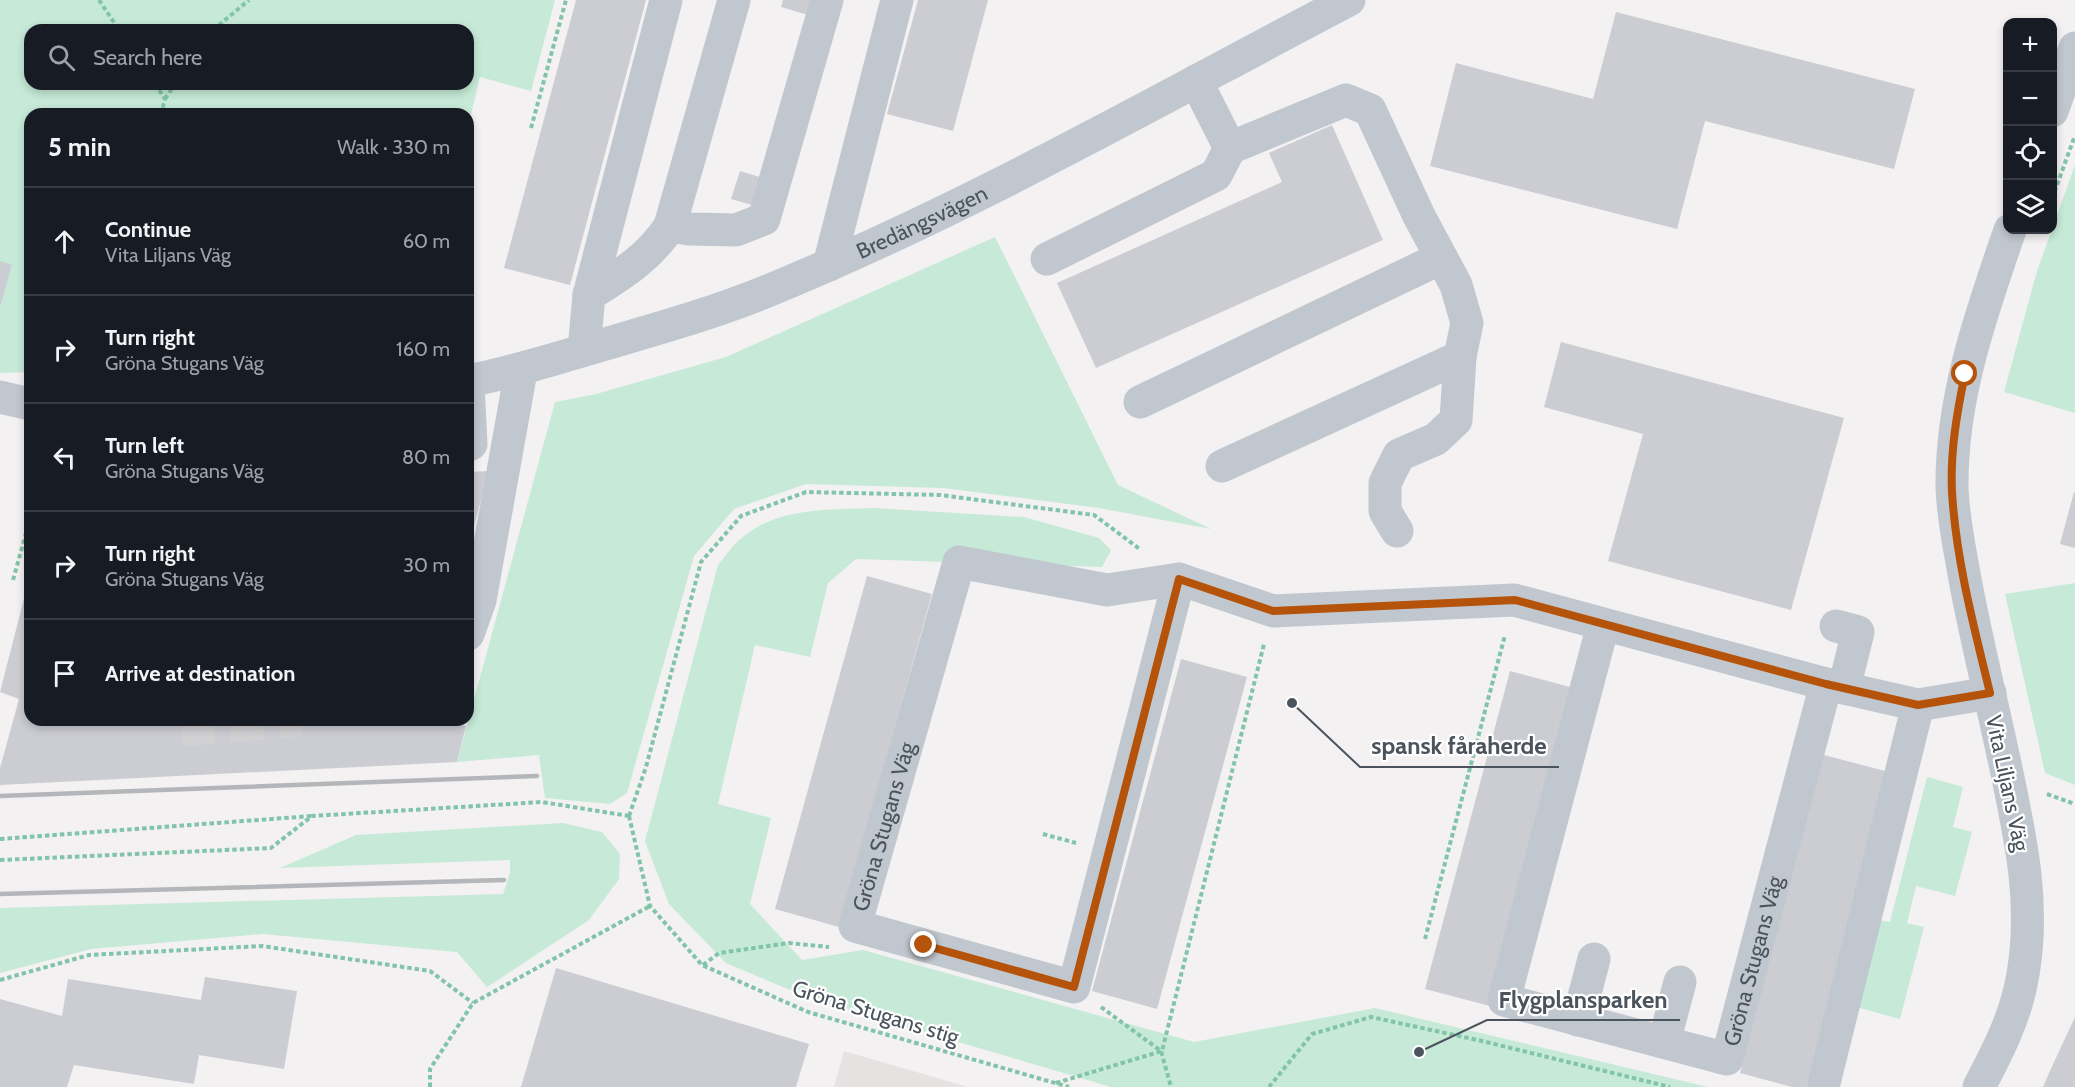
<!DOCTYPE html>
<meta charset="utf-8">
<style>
body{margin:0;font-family:Cabin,sans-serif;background:#242831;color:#f1f3f6}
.controls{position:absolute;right:18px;top:18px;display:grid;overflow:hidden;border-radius:12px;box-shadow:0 3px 9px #0003}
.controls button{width:54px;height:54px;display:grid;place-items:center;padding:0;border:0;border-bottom:2px solid #363941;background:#171b24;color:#f1f3f6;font:30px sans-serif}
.stop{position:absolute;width:18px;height:18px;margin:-14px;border:4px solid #b45309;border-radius:50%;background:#fff}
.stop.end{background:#b45309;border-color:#fff;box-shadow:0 2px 6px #0008}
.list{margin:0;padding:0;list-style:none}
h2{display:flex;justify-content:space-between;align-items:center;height:78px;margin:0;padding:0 24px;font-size:26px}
h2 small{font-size:20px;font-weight:400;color:#9ea1a6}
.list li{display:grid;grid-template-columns:39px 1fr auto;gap:18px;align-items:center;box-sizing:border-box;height:108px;padding:0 24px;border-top:2px solid #363941}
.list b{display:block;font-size:22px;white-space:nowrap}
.list p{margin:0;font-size:20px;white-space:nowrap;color:#9ea1a6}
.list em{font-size:20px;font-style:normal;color:#9ea1a6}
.icon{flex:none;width:33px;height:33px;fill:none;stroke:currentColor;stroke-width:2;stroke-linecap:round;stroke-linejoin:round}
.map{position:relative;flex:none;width:2075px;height:1087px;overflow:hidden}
.search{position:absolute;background:#171b24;box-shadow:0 3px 9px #0003;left:24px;top:24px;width:450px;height:66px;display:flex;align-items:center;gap:15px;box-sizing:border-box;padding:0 21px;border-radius:18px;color:#9ea1a6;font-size:22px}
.panel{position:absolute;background:#171b24;box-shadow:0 3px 9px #0003;left:24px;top:108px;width:450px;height:618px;border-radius:18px}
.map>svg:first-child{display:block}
</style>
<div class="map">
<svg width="2075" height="1087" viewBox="0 0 2075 1087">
<rect width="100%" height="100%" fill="#f3f1f1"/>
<path fill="#e4e3e2" d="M844 1051 968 1087H834Z"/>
<path fill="#c6ead7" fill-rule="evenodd" d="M0 0H555L531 91 480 77 468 127V114H30V372L0 373ZM30 30H468V84H30Z
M2075 165V413L2004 392 2037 271Z
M995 237 1118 485 1211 529 1099 508 943 488 806 484 734 509 694 556 627 793 610 804 545 798 539 755 457 762 555 402 596 394 726 357Z
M873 508 1024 517 1099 538 1111 550 1102 567 856 559 828 583 810 657 755 645 718 804 771 818 750 904 802 960 863 950 1194 1042 1375 1008 1708 1087H1111L809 998 726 963 669 904 645 841 718 565C726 556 733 544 743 537 779 507 828 510 873 508Z
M2075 583V785L2045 773 2005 594Z
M1927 777 1963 787 1953 827 1972 832 1955 896 1916 886 1907 923 1924 927 1900 1019 1856 1007 1878 920 1890 922Z
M563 823 602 832 620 854 619 879 589 920 487 987 457 952 263 934 91 949 0 973V908L503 894 510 873V860L280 868 356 835Z"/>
<path fill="#cccdd3" d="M576 0H646L570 285 504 268Z
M783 0H812L808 15 781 7Z
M918 0H988L953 131 887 114Z
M1616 12 1915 89 1894 169 1705 121 1677 229 1430 166 1456 63 1593 99Z
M1332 125 1383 240 1096 368 1057 283 1282 182 1269 153Z
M740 171 763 178 755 206 731 199Z
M0 261 12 265 1 304H0Z
M1561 342 1844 418 1791 610 1608 561 1643 434 1544 407Z
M489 471 469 544H468V472Z
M2074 492H2075V548L2060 544Z
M867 576 932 594 839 927 775 909Z
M29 579 30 720H440L466 726 457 762 0 785V768L19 699 0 692Z
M1181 659 1247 677 1157 1009 1092 991Z
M1510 671 1574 688 1490 1006 1425 989Z
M1824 755 1889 772 1806 1087H1792L1740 1073Z
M556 968 809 1044 796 1087H521Z
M205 977 297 991 284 1069 199 1055 194 1084 74 1065 67 1087H0V999L62 1016 68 979 201 1000Z
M2075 1017V1087H2043L2049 1073Z"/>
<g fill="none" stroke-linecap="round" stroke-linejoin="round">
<path stroke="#d1d1d3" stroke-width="33" stroke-dasharray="33 16" stroke-linecap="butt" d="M181 730 302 720"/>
<path stroke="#82c4a9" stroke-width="4" stroke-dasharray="4.5 3" stroke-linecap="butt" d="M99 0 119 30
M213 30 249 0
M155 84 165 99 161 114
M165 99 175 84
M531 128 566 0
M2052 199 2074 138
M13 580 30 519
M2047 794 2075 804
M629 816 646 767 701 562 741 516 806 492 940 495 1094 515 1141 550
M629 816 650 906 702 965 808 1012 1069 1087
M1043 834 1076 843
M0 839 312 816
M0 860 271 848 312 816 542 802 629 816
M1425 939 1505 635
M703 965 719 953 789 943 829 947
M0 980 89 955 262 946 430 971 473 1003
M1101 1007 1161 1051 1171 1087
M1056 1083 1162 1051 1264 644
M430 1087V1069L473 1003 650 906
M1269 1087 1312 1034 1371 1017 1482 1041 1670 1087"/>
<g stroke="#c1c7ce" stroke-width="33">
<path d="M1196 81 1230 148"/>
<path d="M2052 111 2075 48"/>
<path d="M670 226 734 0"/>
<path d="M1047 259 1216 175 1230 148 1346 100 1370 110 1419 216 1456 285 1467 323 1460 357 1456 420 1436 439 1399 455 1385 483V511L1397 531"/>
<path d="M829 265 897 0"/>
<path d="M589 295 666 0"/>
<path d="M584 350 589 295C621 275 649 258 670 226L689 229 736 230 764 219 827 0"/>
<path id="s1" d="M468 381C509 373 545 362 585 350 645 332 706 316 765 292 966 210 1156 101 1349 0"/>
<path d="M468 384 471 444 468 445"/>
<path d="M0 397 30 404"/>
<path d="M1140 402 1441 258"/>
<path d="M1222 466 1460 357"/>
<path id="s2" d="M1179 579 1074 987 855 926 959 562 1107 590 1179 579 1273 611 1514 600 1826 684 1918 705 1990 693"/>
<path id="s3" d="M1603 625 1504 1000 1727 1059 1826 684"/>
<path d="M1836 626 1858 632 1844 688"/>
<path d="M468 634 480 600 521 371"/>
<path d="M1578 1020 1594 959"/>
<path d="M1664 1042 1680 982"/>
<path d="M1823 1087 1918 705"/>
<path d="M1979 1087C1998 1051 2017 1014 2023 974 2035 904 2021 840 2007 773 1993 706 1976 640 1964 574 1959 545 1953 517 1952 488 1951 398 1981 314 2010 230"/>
</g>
<path stroke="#b4b6ba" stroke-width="4.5" d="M0 796 537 776
M0 894 504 880"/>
</g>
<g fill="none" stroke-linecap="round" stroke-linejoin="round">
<path stroke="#b45309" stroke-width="8" d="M924 945 1074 987 1179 579 1273 611 1515 600 1826 684 1918 705 1990 693C1974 627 1956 560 1952 492 1950 452 1957 412 1965 374"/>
</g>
<g text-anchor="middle" stroke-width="4.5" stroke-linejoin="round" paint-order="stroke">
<g font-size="22" fill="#4b535c" stroke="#fff">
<text dy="8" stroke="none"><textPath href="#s1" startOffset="482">Bredängsvägen</textPath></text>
<text transform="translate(2008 783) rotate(78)" y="8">Vita Liljans Väg</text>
<text dy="8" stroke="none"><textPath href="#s2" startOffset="752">Gröna Stugans Väg</textPath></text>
<text dy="8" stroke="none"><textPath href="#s3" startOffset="720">Gröna Stugans Väg</textPath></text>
<text transform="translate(876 1012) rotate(17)" y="8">Gröna Stugans stig</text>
</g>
</g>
<path fill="none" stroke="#4b535c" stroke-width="2" d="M1292 703L1360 767H1559M1419 1052L1487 1020H1680"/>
<g fill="#4b535c" stroke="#fff" stroke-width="2">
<circle cx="1292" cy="703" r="6"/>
<circle cx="1419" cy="1052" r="6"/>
</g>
<g font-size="24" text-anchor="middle" font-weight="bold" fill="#4b535c" stroke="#fff" stroke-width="4.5" stroke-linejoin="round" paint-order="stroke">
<text x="1459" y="754">spansk fåraherde</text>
<text x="1583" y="1008">Flygplansparken</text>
</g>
</svg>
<div class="controls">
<button>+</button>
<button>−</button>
<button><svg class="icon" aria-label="locate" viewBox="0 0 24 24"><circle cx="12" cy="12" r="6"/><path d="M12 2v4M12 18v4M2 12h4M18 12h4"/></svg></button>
<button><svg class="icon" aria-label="layers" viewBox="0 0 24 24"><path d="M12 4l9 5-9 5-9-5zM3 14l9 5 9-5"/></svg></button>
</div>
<div class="stop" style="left:1965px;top:374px"></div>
<div class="stop end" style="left:924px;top:945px"></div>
<div class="search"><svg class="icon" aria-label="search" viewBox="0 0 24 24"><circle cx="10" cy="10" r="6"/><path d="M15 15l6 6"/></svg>Search here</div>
<section class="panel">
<h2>5 min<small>Walk · 330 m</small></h2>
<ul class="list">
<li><svg class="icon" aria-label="ahead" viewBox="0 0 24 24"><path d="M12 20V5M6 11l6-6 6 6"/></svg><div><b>Continue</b><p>Vita Liljans Väg</p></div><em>60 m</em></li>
<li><svg class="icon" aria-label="right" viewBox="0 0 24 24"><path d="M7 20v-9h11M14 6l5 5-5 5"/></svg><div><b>Turn right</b><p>Gröna Stugans Väg</p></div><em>160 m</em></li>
<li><svg class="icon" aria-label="left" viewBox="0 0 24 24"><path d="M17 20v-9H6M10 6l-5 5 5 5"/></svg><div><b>Turn left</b><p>Gröna Stugans Väg</p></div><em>80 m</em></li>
<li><svg class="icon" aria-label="right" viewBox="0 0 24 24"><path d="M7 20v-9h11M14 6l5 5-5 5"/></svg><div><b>Turn right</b><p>Gröna Stugans Väg</p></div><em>30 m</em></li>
<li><svg class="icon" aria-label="arrive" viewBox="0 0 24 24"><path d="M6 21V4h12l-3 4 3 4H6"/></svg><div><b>Arrive at destination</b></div></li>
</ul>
</section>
</div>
